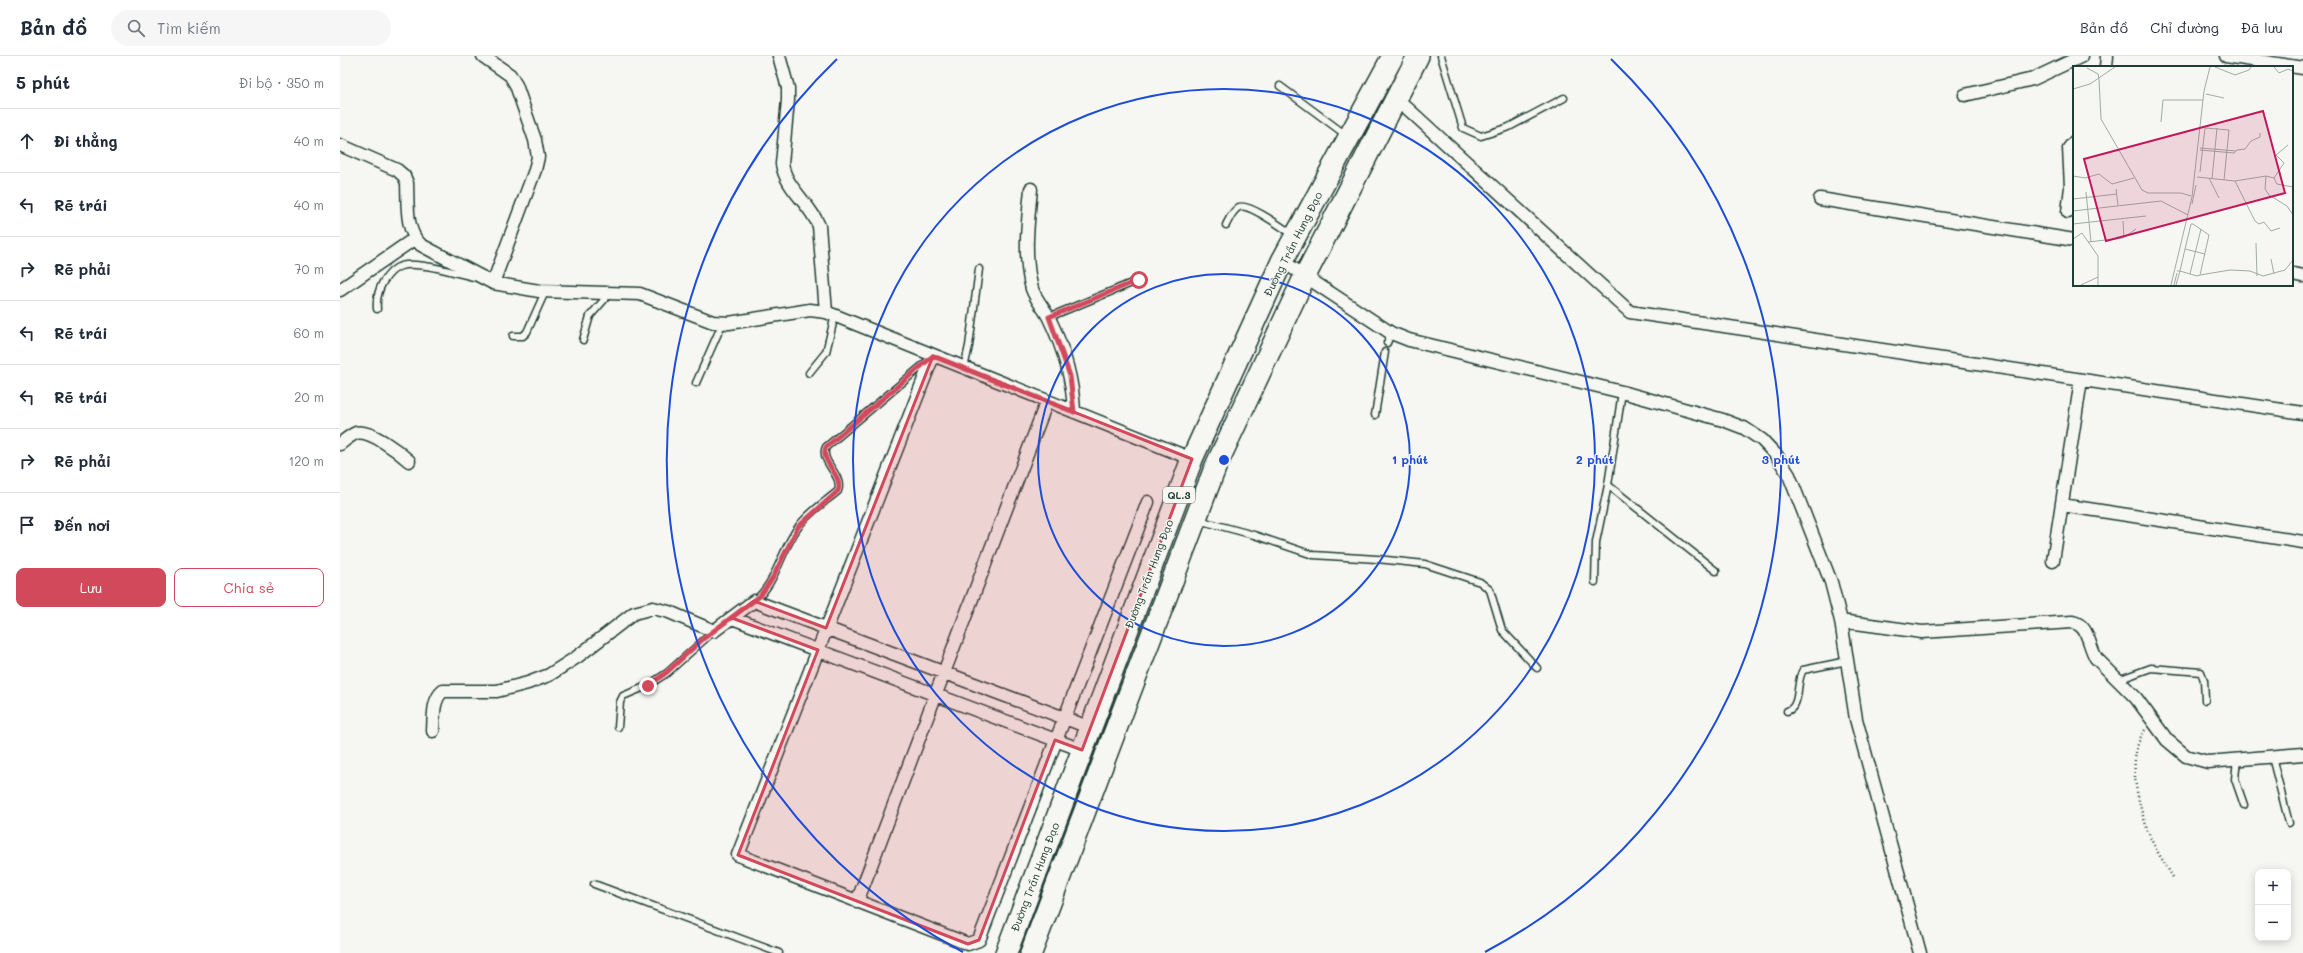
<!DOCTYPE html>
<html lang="vi">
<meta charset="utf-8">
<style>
body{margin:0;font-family:Mali,sans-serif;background:#f6f6f7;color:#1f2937}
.controls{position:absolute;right:12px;bottom:12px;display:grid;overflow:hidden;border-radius:8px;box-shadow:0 2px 10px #0003}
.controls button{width:36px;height:36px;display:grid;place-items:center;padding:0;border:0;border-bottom:1px solid #e0e1e3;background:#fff;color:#1f2937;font:20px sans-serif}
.stop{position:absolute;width:12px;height:12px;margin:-9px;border:3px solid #d1495b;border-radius:50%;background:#fff}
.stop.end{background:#d1495b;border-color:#fff;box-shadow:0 1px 4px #0008}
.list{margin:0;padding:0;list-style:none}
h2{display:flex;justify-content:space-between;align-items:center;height:52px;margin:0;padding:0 16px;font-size:17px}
h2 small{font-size:13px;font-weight:400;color:#747a83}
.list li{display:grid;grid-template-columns:26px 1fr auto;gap:12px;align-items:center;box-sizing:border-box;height:64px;padding:0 16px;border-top:1px solid #e0e1e3}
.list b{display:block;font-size:15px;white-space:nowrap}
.list em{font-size:13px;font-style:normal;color:#747a83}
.actions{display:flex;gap:8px;padding:12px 16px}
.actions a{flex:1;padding:9px 0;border:1px solid #d1495b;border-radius:8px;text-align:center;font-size:14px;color:#d1495b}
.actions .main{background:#d1495b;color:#fff}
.icon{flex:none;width:22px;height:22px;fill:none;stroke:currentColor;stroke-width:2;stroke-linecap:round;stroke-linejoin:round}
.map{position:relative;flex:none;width:1963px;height:897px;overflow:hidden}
header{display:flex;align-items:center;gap:24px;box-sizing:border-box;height:56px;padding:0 20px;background:#fff;border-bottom:1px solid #e0e1e3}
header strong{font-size:19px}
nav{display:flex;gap:22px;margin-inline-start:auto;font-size:14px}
.search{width:280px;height:36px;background:#f6f6f7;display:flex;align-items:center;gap:10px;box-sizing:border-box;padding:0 14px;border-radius:22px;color:#747a83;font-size:15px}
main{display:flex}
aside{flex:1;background:#fff}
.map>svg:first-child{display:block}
</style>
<header>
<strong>Bản đồ</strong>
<div class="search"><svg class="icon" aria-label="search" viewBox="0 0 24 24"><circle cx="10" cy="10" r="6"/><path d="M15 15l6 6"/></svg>Tìm kiếm</div>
<nav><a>Bản đồ</a><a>Chỉ đường</a><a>Đã lưu</a></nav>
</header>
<main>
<aside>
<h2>5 phút<small>Đi bộ · 350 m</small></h2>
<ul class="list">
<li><svg class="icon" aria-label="ahead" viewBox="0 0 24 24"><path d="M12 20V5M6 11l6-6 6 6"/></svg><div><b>Đi thẳng</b></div><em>40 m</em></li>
<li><svg class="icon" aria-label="left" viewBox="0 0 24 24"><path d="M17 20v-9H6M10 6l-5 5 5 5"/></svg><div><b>Rẽ trái</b></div><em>40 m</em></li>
<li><svg class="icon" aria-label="right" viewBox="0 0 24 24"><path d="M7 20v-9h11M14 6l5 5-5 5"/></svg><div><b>Rẽ phải</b></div><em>70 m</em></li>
<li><svg class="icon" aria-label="left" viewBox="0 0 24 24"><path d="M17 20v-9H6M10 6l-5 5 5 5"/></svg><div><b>Rẽ trái</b></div><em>60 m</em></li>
<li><svg class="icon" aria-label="left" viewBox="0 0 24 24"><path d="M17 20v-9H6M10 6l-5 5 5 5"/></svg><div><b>Rẽ trái</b></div><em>20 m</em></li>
<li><svg class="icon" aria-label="right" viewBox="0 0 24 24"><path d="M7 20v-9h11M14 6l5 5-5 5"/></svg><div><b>Rẽ phải</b></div><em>120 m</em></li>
<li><svg class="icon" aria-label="arrive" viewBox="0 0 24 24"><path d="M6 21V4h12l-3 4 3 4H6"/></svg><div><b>Đến nơi</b></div></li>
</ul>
<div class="actions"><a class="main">Lưu</a><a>Chia sẻ</a></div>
</aside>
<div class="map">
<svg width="1963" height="897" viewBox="0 0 1963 897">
<rect width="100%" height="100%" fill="#f6f6f2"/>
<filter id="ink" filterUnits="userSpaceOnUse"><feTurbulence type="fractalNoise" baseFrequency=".025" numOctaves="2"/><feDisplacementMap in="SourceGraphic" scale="8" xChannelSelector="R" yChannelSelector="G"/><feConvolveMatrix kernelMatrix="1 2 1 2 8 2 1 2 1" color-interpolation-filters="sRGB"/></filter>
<g filter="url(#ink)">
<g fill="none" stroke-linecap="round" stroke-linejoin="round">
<defs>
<path id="service" d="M1101 0 1123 72 1141 80 1169 71 1224 42
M940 30 1006 79
M886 169C889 163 893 154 899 151 909 147 943 172 952 178
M37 253C36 243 38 235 43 226 47 220 53 212 61 210 79 205 115 217 134 221
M709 261 799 224
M173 280H183L187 276 205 236
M243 284 250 260 270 237
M1047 287 1051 277
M624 312 629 290 639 213
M469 317 486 296 495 259
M356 327 383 266
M1035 359 1045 296
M1268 429 1376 515
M858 464 914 479 973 499 1037 503 1085 508 1140 526 1150 534 1162 574 1197 612
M1255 526 1256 486 1268 429 1282 336
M414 545C437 527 441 493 459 470 469 456 485 446 498 435 504 419 479 406 486 391L589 304
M1778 624 1811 612 1861 616 1864 624 1865 644
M1447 655C1462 650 1455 626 1463 614L1507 605
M278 671 280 646 283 640 307 630 327 617 374 575
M1932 701 1949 767
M1897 703 1895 723 1904 749
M254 828 439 897"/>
<path id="minor" d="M143 0 170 19 176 29 195 84 198 101 195 114 153 227
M439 0 448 32V44L442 108C446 133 470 147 479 170L486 256
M1886 0 1963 12
M1766 11 1767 0
M1625 39 1693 23 1742 0
M1056 42 1290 256 1963 357
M0 89 57 114 64 120 67 127C68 148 65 175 81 189L153 227 199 235 300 238 373 266 389 267 470 254 486 256 852 403
M691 133C688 166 683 200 692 233 696 244 704 252 709 262 723 291 733 324 734 356
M1480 143 1734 184
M1728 156 1731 131 1729 92 1734 86
M942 205 1051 277 1069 284 1282 336 1383 364 1404 372 1422 384 1437 400 1449 419 1491 526 1501 565 1516 663 1580 897
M1952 218 1963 220
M0 234 74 183
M593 300 398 799 628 888 639 884 808 446
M0 388C5 384 11 379 16 377 30 373 59 396 69 405
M1722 449 1963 486
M1713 505 1741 324
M392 562 742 694
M1501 565 1582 576 1732 566C1749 569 1748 589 1756 602L1796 642 1827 684 1846 700 1868 706 1963 698
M93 675C94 662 92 644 103 635H157L188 627 209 619 237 601 294 557 313 552 329 556 374 575 414 545 751 672
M517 846 707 345"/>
<path id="trunk" d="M666 897 852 403 942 205 1053 0
M691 897 875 412 965 220 1078 0"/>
</defs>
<use href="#service" stroke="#1f3d34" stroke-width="9"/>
<use href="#minor" stroke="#1f3d34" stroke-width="15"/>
<use href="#trunk" stroke="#1f3d34" stroke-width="24"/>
<path stroke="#1f3d34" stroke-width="2.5" stroke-dasharray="1 3" stroke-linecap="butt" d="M1805 674C1786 701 1797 743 1807 772 1812 790 1825 807 1834 823"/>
<use href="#service" stroke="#f6f6f2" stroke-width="6"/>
<use href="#minor" stroke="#f6f6f2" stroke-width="12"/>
<use href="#trunk" stroke="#f6f6f2" stroke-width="21"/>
</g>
</g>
<g fill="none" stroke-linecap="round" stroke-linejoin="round" filter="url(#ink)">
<path stroke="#d1495b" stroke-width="5" d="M308 630 327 616 363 583 420 540 433 521 458 471 498 435C504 419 479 406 486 391L593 300 734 356 730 320 709 261 799 224"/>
</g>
<path fill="#d1495b" fill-opacity="0.2" stroke="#d1495b" stroke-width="3" stroke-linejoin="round" d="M593 300 852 403 742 694 715 684 639 884 628 888 398 799 478 594 392 562 414 545 486 572Z"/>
<g fill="none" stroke="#1d4ed8" stroke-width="2">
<circle cx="884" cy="404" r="186"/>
<circle cx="884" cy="404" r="371"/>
<path d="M623 896A557 557 0 0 1 497 3M1271 3A557 557 0 0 1 1145 896"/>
</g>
<g text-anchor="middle" stroke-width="3" stroke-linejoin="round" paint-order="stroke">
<rect fill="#f6f6f2" stroke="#60746d" stroke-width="1" x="823" y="431" width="32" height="16" rx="3"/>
<g font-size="10" font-weight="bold" fill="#1f3d34">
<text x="839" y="443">QL.3</text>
</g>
<g font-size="11" fill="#1f3d34" stroke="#f6f6f2">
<text transform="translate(953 188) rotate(-63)" y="4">Đường Trần Hưng Đạo</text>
<text transform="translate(809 518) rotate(-69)" y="4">Đường Trần Hưng Đạo</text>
<text transform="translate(695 821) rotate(-69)" y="4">Đường Trần Hưng Đạo</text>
</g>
</g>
<g transform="translate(1733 10)">
<rect width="220" height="220" fill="#f6f6f2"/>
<path fill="none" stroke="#a0aca6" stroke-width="1" d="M142 1 162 9 176 4 178 1M201 1 206 7 215 3 220 5M14 2 25 8 26 13 28 53 69 124 75 127H108L118 130M0 23 17 18 42 1M133 28 151 32M88 56 90 34H130M127 82 163 85M127 84 161 87 164 84 172 83 178 75 187 71V67M127 106 132 62 156 64 151 114M0 110 12 112 26 108 39 118 61 112M193 110 192 123 196 129 214 140 220 149M124 111 162 115 193 110 201 112 204 118 220 121M136 112 146 132M201 112 211 97 203 89 215 79M139 113 144 62M162 115 182 155 186 158 191 156 198 165 207 162M43 123 45 139M13 126 18 176M0 133 44 128M119 138 123 119M0 145 88 135 115 149M50 155 51 172M0 158 73 150M0 173 9 167 25 190V219M15 176 50 172 63 163M183 177 184 210M112 183 132 188M198 193 201 208M117 208 128 163M127 209 157 204 177 205 190 210 212 204 220 194M8 219 25 211M98 219 119 131 131 25 137 1M101 219 104 207M103 219 107 205 112 183 118 158H120L136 169 127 209 124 210 107 205H104"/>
<path fill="#c2185b" fill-opacity="0.15" stroke="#c2185b" stroke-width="2" d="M190 45 212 127 33 175 11 93Z"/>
<rect width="220" height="220" fill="none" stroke="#1f3d34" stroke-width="2"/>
</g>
<circle cx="884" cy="404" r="6" fill="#1d4ed8" stroke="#f6f6f2" stroke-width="2"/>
<g font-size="12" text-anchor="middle" font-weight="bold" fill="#1d4ed8" stroke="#f6f6f2" stroke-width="3" stroke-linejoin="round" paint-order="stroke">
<text x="1070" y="408">1 phút</text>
<text x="1255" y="408">2 phút</text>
<text x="1441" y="408">3 phút</text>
</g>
</svg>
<div class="controls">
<button>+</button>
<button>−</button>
</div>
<div class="stop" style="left:799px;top:224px"></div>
<div class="stop end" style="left:308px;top:630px"></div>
</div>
</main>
